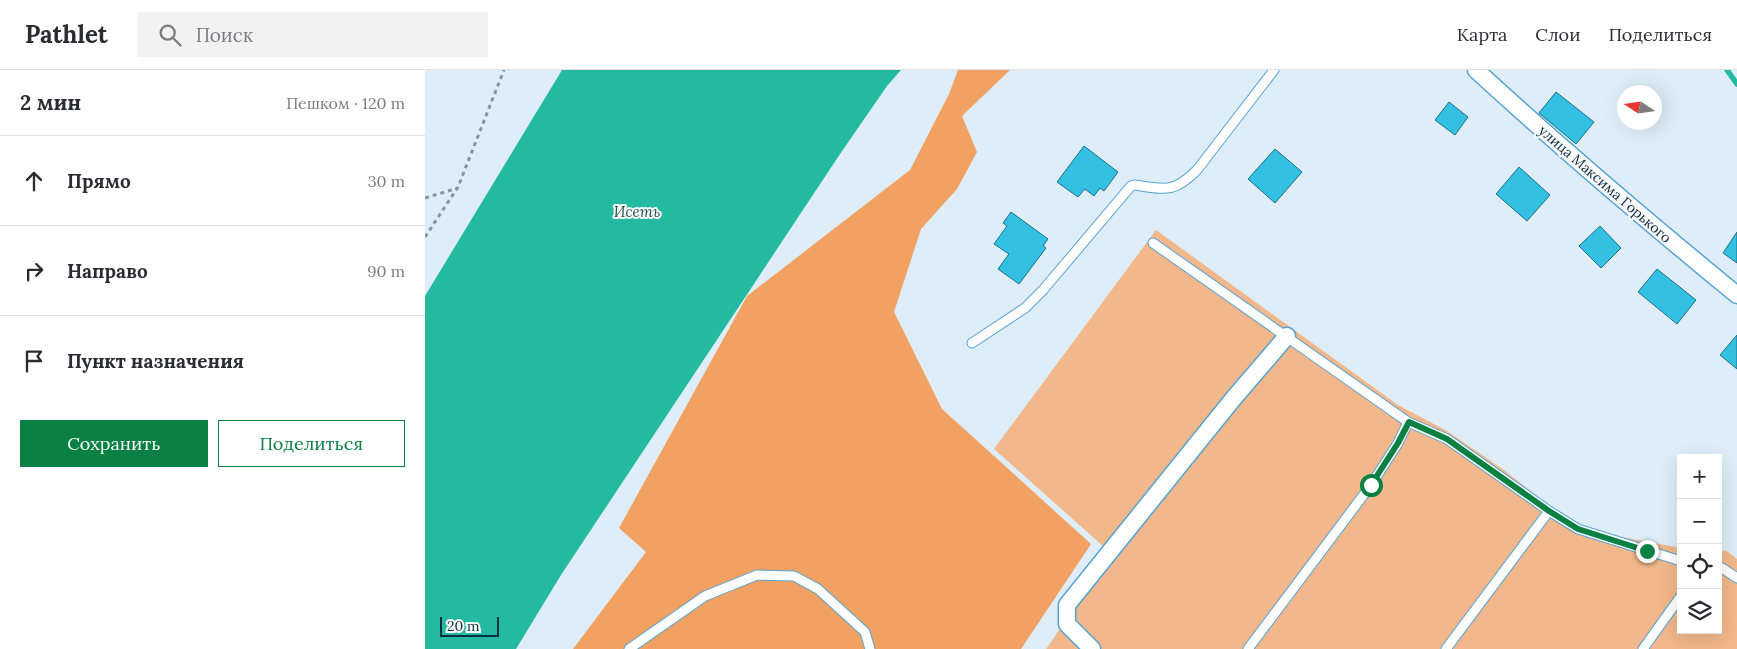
<!DOCTYPE html>
<html lang="ru">
<meta charset="utf-8">
<style>
body{margin:0;font-family:Lora,serif;background:#f2f2f3;color:#2b2b33}
.controls{position:absolute;right:15px;bottom:15px;display:grid;overflow:hidden;border-radius:0px;box-shadow:0 5px 20px #0002}
.controls button{width:45px;height:45px;display:grid;place-items:center;padding:0;border:0;border-bottom:1px solid #e1e1e2;background:#fff;color:#2b2b33;font:25px sans-serif}
.compass{position:absolute;left:1192px;top:15px;width:45px;height:45px;border-radius:50%;background:#fff;box-shadow:0 5px 20px #0002;rotate:282deg}
.scale{position:absolute;left:15px;bottom:12px;width:59px;box-sizing:border-box;padding-left:5px;border:2px solid #0c2e41;border-top:0;font-size:14px;line-height:18px;white-space:nowrap;color:#0c2e41;-webkit-text-stroke:4px #f8f8f8;paint-order:stroke}
.stop{position:absolute;width:15px;height:15px;margin:-11px;border:4px solid #0b8043;border-radius:50%;background:#fff}
.stop.end{background:#0b8043;border-color:#fff;box-shadow:0 1px 5px #0008}
.list{margin:0;padding:0;list-style:none}
h2{display:flex;justify-content:space-between;align-items:center;height:65px;margin:0;padding:0 20px;font-size:21px}
h2 small{font-size:16px;font-weight:400;color:#7c7c81}
.list li{display:grid;grid-template-columns:32px 1fr auto;gap:15px;align-items:center;box-sizing:border-box;height:90px;padding:0 20px;border-top:1px solid #e1e1e2}
.list b{display:block;font-size:19px;white-space:nowrap}
.list em{font-size:16px;font-style:normal;color:#7c7c81}
.actions{display:flex;gap:10px;padding:15px 20px}
.actions a{flex:1;padding:11px 0;border:1px solid #0b8043;border-radius:0px;text-align:center;font-size:18px;color:#0b8043}
.actions .main{background:#0b8043;color:#fff}
.icon{flex:none;width:28px;height:28px;fill:none;stroke:currentColor;stroke-width:2;stroke-linecap:round;stroke-linejoin:round}
.map{position:relative;flex:none;width:1312px;height:579px;overflow:hidden}
header{display:flex;align-items:center;gap:30px;box-sizing:border-box;height:70px;padding:0 25px;background:#fff;border-bottom:1px solid #e1e1e2}
header strong{font-size:24px}
nav{display:flex;gap:28px;margin-inline-start:auto;font-size:18px}
.search{width:350px;height:45px;background:#f2f2f3;display:flex;align-items:center;gap:12px;box-sizing:border-box;padding:0 18px;border-radius:0px;color:#7c7c81;font-size:19px}
main{display:flex}
aside{flex:1;background:#fff}
.map>svg:first-child{display:block}
</style>
<header>
<strong>Pathlet</strong>
<div class="search"><svg class="icon" aria-label="search" viewBox="0 0 24 24"><circle cx="10" cy="10" r="6"/><path d="M15 15l6 6"/></svg>Поиск</div>
<nav><a>Карта</a><a>Слои</a><a>Поделиться</a></nav>
</header>
<main>
<aside>
<h2>2 мин<small>Пешком · 120 m</small></h2>
<ul class="list">
<li><svg class="icon" aria-label="ahead" viewBox="0 0 24 24"><path d="M12 20V5M6 11l6-6 6 6"/></svg><div><b>Прямо</b></div><em>30 m</em></li>
<li><svg class="icon" aria-label="right" viewBox="0 0 24 24"><path d="M7 20v-9h11M14 6l5 5-5 5"/></svg><div><b>Направо</b></div><em>90 m</em></li>
<li><svg class="icon" aria-label="arrive" viewBox="0 0 24 24"><path d="M6 21V4h12l-3 4 3 4H6"/></svg><div><b>Пункт назначения</b></div></li>
</ul>
<div class="actions"><a class="main">Сохранить</a><a>Поделиться</a></div>
</aside>
<div class="map">
<svg width="1312" height="579" viewBox="0 0 1312 579">
<rect width="100%" height="100%" fill="#deedf7"/>
<path fill="#f2b78a" d="M731 160 973 335 1022 361 1079 400 1153 459 1256 478V560H1293V480L1302 481 1312 489V579H621L687 484 569 379Z"/>
<path fill="#f1a162" d="M533 0H585L537 46 552 82 532 119 496 159 469 242 517 339 666 474 596 579H148L221 482 194 458 322 226 485 100 524 24Z"/>
<path fill="#24b9a1" d="M137 0H476L462 16 415 84 136 505 91 579H0V226Z"/>
<g fill="none" stroke-linecap="round" stroke-linejoin="round">
<path stroke="#24b9a1" stroke-width="5.5" d="M1302 0 1312 14"/>
</g>
<path fill="#33c0e2" stroke="#1b7186" d="M1131 22 1169 52 1151 74 1114 43Z
M1024 32 1043 47 1030 65 1010 50Z
M659 76 693 102 679 121 675 118 669 126 660 119 653 127 632 112Z
M850 79 877 102 850 133 823 109Z
M1094 97 1125 125 1102 151 1071 124Z
M586 142 623 169 618 176 621 178 594 214 573 199 584 184 569 174 582 156 578 153Z
M1175 156 1196 178 1176 198 1154 176Z
M1312 162V193L1298 183Z
M1232 199 1271 230 1252 254 1213 222Z
M1312 265V299L1295 285Z"/>
<g fill="none" stroke-linecap="round" stroke-linejoin="round">
<defs>
<path id="service" d="M728 173 983 352 1022 369 1124 441 1153 459 1256 491
M547 273 600 238 618 220 706 116 709 115C740 119 748 124 772 100L849 0
M1293 498H1297L1312 508
M204 579 280 526 332 505 369 506 393 519 440 562 445 579
M823 579 946 415 973 373 983 352
M1021 579 1124 441
M1218 579 1256 526"/>
<path id="minor" d="M1051 0C1136 78 1223 152 1312 225
M667 579 642 554V535L808 329 862 266"/>
</defs>
<use href="#service" stroke="#56a3d3" stroke-width="11"/>
<use href="#minor" stroke="#56a3d3" stroke-width="19"/>
<path stroke="#7f97a5" stroke-width="3" stroke-dasharray="4 4" stroke-linecap="butt" d="M0 128 33 118
M0 167 33 117 79 0"/>
<use href="#service" stroke="#fff" stroke-width="9"/>
<use href="#minor" stroke="#fff" stroke-width="16"/>
</g>
<g fill="none" stroke-linecap="round" stroke-linejoin="round">
<path stroke="#0b8043" stroke-width="6" d="M946 415 973 373 984 352 1022 369 1124 441 1153 459 1222 481"/>
</g>
<g text-anchor="middle" stroke-width="4" stroke-linejoin="round" paint-order="stroke">
<g font-size="14" fill="#0c2e41" stroke="#f8f8f8">
<text transform="translate(1180 114) rotate(41)" y="5">улица Максима Горького</text>
</g>
<g font-size="15" font-style="italic" fill="#1d554a" stroke="#f8f8f8">
<text x="212" y="147">Исеть</text>
</g>
</g>
</svg>
<div class="controls">
<button>+</button>
<button>−</button>
<button><svg class="icon" aria-label="locate" viewBox="0 0 24 24"><circle cx="12" cy="12" r="6"/><path d="M12 2v4M12 18v4M2 12h4M18 12h4"/></svg></button>
<button><svg class="icon" aria-label="layers" viewBox="0 0 24 24"><path d="M12 4l9 5-9 5-9-5zM3 14l9 5 9-5"/></svg></button>
</div>
<svg class="compass" viewBox="-18 -18 36 36"><path d="M0-13l5 13h-10z" fill="#e53935"/><path d="M0 13l5-13h-10z" fill="#7c7c81"/></svg>
<div class="scale">20 m</div>
<div class="stop" style="left:946px;top:415px"></div>
<div class="stop end" style="left:1222px;top:481px"></div>
</div>
</main>
